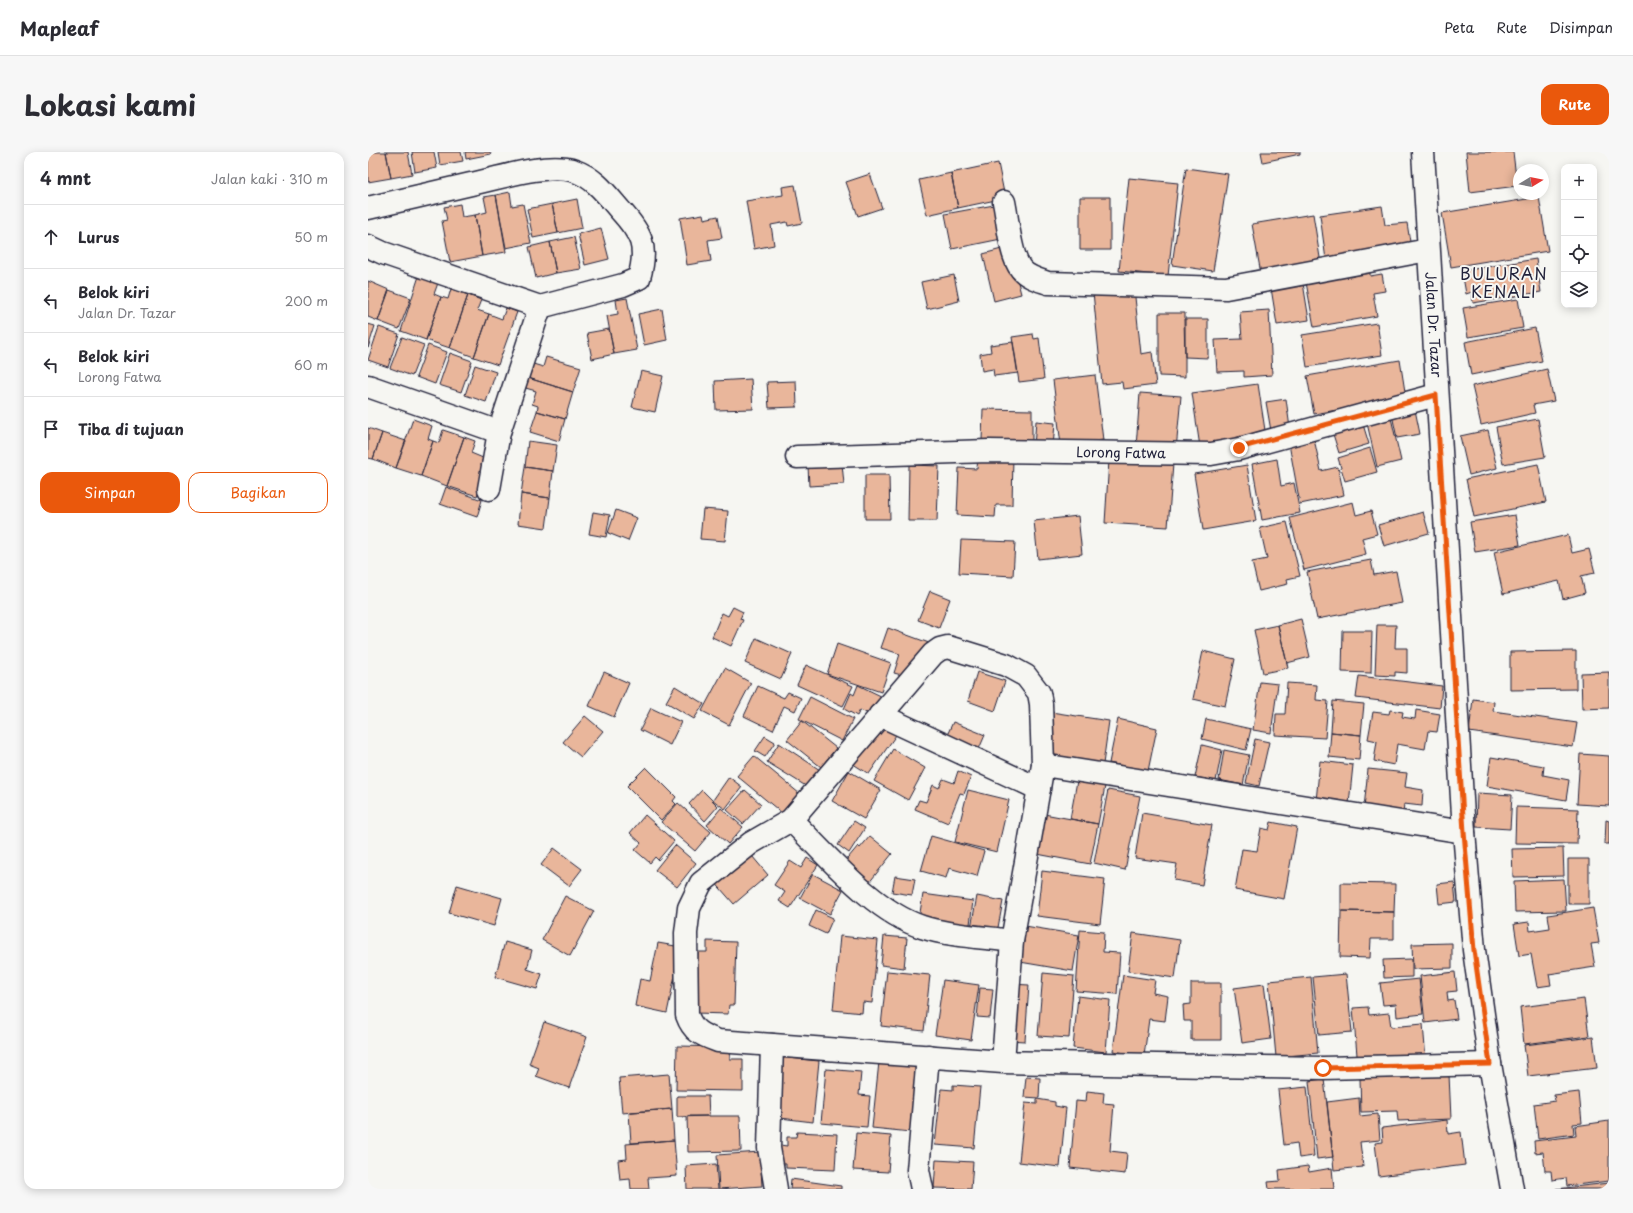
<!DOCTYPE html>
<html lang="id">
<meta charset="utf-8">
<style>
body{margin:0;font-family:"Playpen Sans",sans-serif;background:#f7f7f7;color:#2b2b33}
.controls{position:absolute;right:12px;top:12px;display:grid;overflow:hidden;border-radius:8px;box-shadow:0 2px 10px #0003}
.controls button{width:36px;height:36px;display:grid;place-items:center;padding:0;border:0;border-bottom:1px solid #e1e1e2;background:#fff;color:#2b2b33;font:20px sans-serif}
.compass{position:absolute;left:1145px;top:12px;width:36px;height:36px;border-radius:50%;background:#fff;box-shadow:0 2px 10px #0003;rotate:80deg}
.stop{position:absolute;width:12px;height:12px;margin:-9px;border:3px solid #ea580c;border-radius:50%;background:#fff}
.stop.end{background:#ea580c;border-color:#fff;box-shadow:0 1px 4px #0008}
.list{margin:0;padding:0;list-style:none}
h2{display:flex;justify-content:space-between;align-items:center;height:52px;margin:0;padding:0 16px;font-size:17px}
h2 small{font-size:13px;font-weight:400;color:#7c7c81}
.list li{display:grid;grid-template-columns:26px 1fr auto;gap:12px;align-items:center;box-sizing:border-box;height:64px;padding:0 16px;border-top:1px solid #e1e1e2}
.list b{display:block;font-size:15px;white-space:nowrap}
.list p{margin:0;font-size:13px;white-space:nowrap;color:#7c7c81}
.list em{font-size:13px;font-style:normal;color:#7c7c81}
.actions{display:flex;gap:8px;padding:12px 16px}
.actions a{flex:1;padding:9px 0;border:1px solid #ea580c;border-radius:12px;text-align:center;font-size:14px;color:#ea580c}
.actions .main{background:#ea580c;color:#fff}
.icon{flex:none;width:22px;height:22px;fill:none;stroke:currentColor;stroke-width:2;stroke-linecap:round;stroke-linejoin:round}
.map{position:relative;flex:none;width:1241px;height:1037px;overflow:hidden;border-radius:12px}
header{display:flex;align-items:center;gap:24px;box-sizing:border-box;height:56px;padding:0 20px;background:#fff;border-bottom:1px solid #e1e1e2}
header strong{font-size:19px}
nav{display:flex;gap:22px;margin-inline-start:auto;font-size:14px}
.intro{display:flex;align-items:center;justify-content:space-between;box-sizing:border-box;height:96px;padding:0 24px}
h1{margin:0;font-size:28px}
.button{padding:10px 18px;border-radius:12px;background:#ea580c;color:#fff;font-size:14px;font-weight:700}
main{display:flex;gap:24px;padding:0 24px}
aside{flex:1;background:#fff;border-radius:12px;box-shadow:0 2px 10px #0003}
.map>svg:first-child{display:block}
</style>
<header>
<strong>Mapleaf</strong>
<nav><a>Peta</a><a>Rute</a><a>Disimpan</a></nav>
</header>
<div class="intro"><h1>Lokasi kami</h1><a class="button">Rute</a></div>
<main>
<aside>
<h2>4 mnt<small>Jalan kaki · 310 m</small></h2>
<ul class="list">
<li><svg class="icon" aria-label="ahead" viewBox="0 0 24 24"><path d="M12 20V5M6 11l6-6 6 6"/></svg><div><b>Lurus</b></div><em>50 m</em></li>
<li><svg class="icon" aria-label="left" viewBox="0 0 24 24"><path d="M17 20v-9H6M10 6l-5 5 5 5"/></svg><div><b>Belok kiri</b><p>Jalan Dr. Tazar</p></div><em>200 m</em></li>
<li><svg class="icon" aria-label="left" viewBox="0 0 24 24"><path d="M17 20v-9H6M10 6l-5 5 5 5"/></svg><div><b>Belok kiri</b><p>Lorong Fatwa</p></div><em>60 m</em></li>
<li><svg class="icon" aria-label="arrive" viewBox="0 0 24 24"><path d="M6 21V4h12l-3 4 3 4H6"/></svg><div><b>Tiba di tujuan</b></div></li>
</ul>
<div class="actions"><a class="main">Simpan</a><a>Bagikan</a></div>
</aside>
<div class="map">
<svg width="1241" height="1037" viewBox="0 0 1241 1037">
<rect width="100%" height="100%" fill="#f6f6f2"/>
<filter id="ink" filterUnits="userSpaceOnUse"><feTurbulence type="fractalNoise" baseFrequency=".025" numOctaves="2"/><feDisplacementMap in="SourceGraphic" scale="8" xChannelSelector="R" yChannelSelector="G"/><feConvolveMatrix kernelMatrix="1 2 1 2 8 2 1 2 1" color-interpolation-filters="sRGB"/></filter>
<g filter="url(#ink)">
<path fill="#e9b69b" stroke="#22223b" d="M0 0H18L23 26 0 30Z
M18 0H40L44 22 23 26Z
M44 0H66L69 16 47 20Z
M70 0H93L95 9 72 13Z
M97 0H122L123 2 98 7Z
M893 0H932V2L895 10Z
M1098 0H1145L1149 34 1102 40Z
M630 11 637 46 590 56 583 21Z
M818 16 860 22 845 119 804 113Z
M583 21 590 56 559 63 551 28Z
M502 22 514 56 490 64 478 30Z
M761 26 810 31 800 124 751 119Z
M427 33 434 71 420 74 419 70 403 73 406 93 386 97 378 49 415 43 414 35Z
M142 40 144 54 155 52 163 91 138 96 128 43Z
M128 43 138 100 114 104 107 63 119 60 116 45Z
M712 45H742V98H712Z
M1171 45 1180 99 1083 115 1074 61Z
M209 47 214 76 190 81 184 52Z
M92 52 94 65 107 63 114 104 82 110 74 69 79 68 76 55Z
M184 52 190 81 165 86 159 57Z
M626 53 633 87 584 97 577 62Z
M1014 54 1017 73 1039 71 1043 96 958 108 952 63Z
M335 62 336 67 350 64 354 86 340 88 343 109 319 113 312 66Z
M945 62 953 112 893 122 884 72Z
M233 76 241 107 217 113 210 82Z
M206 85 213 117 188 121 182 90Z
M182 90 188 121 168 126 161 95Z
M641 95 653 142 626 149 615 102Z
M1168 107 1173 140 1105 151 1104 140 1098 142 1094 119Z
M1002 120V124L1014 122 1017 139 1005 141 1009 164 946 175 938 130Z
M586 123 591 149 559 157 553 130Z
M51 124 70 131 66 142 73 145 58 188 33 179Z
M0 129 21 138 10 169 0 165Z
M935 131 941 168 909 173 903 136Z
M766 136 773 202 784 200 788 233 755 237 754 230 734 232 725 140Z
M83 137 100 143 82 196 58 188 73 145 80 147Z
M21 138 43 146 31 177 10 169Z
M100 143 113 148 109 158 121 162 106 205 82 196Z
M259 146 269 198 246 202 239 164 250 162 248 148Z
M1150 147 1155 176 1100 185 1095 156Z
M138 156 149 160 130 213 106 205 121 162 134 167Z
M294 157 299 188 276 193 270 162Z
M901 158 904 223 876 225V219L849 220 847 188 874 187 872 160Z
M791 161H817V225L791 224Z
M816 167H840V206L817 205Z
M1009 171 1014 203 939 215 934 183Z
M0 172 7 174 0 196Z
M11 175 31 182 20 215 0 208Z
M1167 176 1174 209 1103 223 1097 190Z
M241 177 246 202 224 207 219 181Z
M665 182 666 187 671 186 676 227 651 230 644 185Z
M34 185 56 193 44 224 22 216Z
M645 190 650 221 626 224 625 217 614 219 612 202 623 200 622 193Z
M60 193 79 200 67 232 48 225Z
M82 201 104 209 93 240 71 233Z
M178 205 213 215 205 240 157 225 162 211 175 215Z
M1032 208 1038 246 946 262 939 224Z
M107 213 128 220 118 250 97 243Z
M1179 217 1186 249 1165 253 1167 261 1113 273 1104 234Z
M273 219 295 224 287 260 264 255Z
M727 223 735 288 693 293 685 228Z
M157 225 205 240 197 267 169 259 170 254 164 252 168 239 154 235Z
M383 227 385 257 348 258 347 229Z
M428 229 429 255 401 256 399 230Z
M890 232 898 285 832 295 824 241Z
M772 241 813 244 808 298 768 295Z
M918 247 922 276 903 279 898 250Z
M1046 253 1052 282 1029 286 1023 258Z
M615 257 664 258V289H614Z
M169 259 197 267 191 289 162 280Z
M993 266 1001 292 971 301 963 276Z
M1023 266 1033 309 1009 315 999 271Z
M45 267 64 274 60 287 65 289 53 324 28 316Z
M1170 267 1177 305 1135 312 1128 275Z
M668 269 687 271 685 295 666 294Z
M0 276 14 281 5 307 0 306Z
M75 278 96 285 79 334 53 324 65 289 71 291Z
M1120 278 1129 316 1101 323 1092 284Z
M14 281 38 289 28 316 5 307Z
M96 285 107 289 103 301 115 306 113 313 119 316 109 344 79 334Z
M946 287 953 319 970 315 976 343 932 352 921 292Z
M160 289 189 293 185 319 157 315Z
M1002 296 1009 320 977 329 970 306Z
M610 303 645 304 644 353H628L627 365 589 363 591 316 609 317Z
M909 307 913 334 926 331 932 361 894 368 884 312Z
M741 308 805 312 800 375 737 371Z
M474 312 476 332 441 334 440 314Z
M1170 312 1178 350 1106 365 1098 327Z
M541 313 571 314 569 369H540Z
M879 313 888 369 835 378 826 322Z
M157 315 185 319 182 346 153 342Z
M497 323H521L522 367H497Z
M78 335 114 348 109 365 72 352Z
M153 342 182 346 178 376 150 372Z
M985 350 988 363 1003 359 1009 382 994 386 998 402 936 418 922 366Z
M335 357 360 359 357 389 332 387Z
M248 358 269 366 260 389 240 381Z
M225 360 242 363 238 385 221 382Z
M1055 360 1061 381 1016 394 1010 373Z
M1147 363 1152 393 1107 400 1102 370Z
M710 364 714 402 670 407 666 369Z
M919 370 932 424 919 427 920 432 891 439 884 410 899 407 892 376Z
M1200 383 1204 401 1221 397 1227 421 1213 424 1217 441 1195 447 1191 429 1135 442 1126 400Z
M593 388 647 390 645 424 591 421Z
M1003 408 1006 423 1028 419 1034 451 949 467 939 420Z
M562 439 582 447 571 476 550 468Z
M365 455 375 460 372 467 375 468 363 494 344 485 354 461 360 464Z
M933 467 942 505 919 511 910 473Z
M910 473 920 516 895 521 886 478Z
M1009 473H1028L1027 496H1039V521L1027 520V524L1007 523Z
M520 476 561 491 554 510 541 525 526 521 532 502 513 496Z
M975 479H1004L1003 521 974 520Z
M388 486 424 502 413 527 377 511Z
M469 492 523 511 513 540 459 522Z
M835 499 867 507 857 554 825 547Z
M1208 499V537L1142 538V500Z
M438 513 485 534 475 554 429 533Z
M357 516 383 531 361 573 334 559Z
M236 520 261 531 246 565 221 554Z
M609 520 637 529 627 559 600 549Z
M1241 520V556L1214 557 1213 521Z
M991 524 1074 534 1072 556 988 546Z
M892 530 910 532 903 581 885 578Z
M919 531 949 533 948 548 960 549 957 586 907 583 908 562H917Z
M490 533 517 546 508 565 492 558 489 564 476 557 483 541 486 543Z
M307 534 336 552 326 567 298 550Z
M390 534 416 546 420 540 433 546 427 559 416 554 405 578 376 564Z
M442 545 485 567 474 589 431 567Z
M1105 547 1126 550 1125 559 1209 571 1205 595 1101 580Z
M965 549 996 552 993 583 963 580Z
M283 556 313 570 302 593 272 578Z
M1022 558 1035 560 1034 565 1047 567 1048 558 1072 562 1069 580 1060 579 1057 597 1029 592 1026 613 1006 609 1009 589 1000 587 1005 560 1021 562Z
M683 560 741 569 735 612 676 603Z
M217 564 235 579 213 605 195 590Z
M750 567 789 576 780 619 741 611Z
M838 567 883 577 878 598 834 587Z
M434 569 468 596 453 615 419 588Z
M509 570 528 583 501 622 482 610Z
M585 570 617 583 608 604 576 590Z
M963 580 993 583 991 608 961 605Z
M397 584 407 590 397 605 387 599Z
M887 587 901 590 891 634 878 631Z
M411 591 452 618 441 636 399 610Z
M834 593 854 598 848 629 827 625Z
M525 597 557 616 540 648 506 629Z
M856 598 881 603 875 633 851 628Z
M1212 602 1241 604V654L1209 652Z
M386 604 432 642 415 662 369 624Z
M1123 605 1176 614 1175 623 1201 628 1198 648 1119 634Z
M952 609 985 613 981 652 948 649Z
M278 615 308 645 305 649 308 652 293 668 259 634Z
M1000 617 1039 621 1037 635 1055 638 1054 654 1036 652 1035 660 996 656Z
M481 619 513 638 496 667 464 649Z
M590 619 603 625 596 642 592 641 580 671 547 657 551 648 558 650 565 633 571 636 575 627 586 631Z
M361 625 374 635 357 657 345 648Z
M709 629 737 634 730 672 702 667Z
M334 638 350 654 337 669 321 652Z
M377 638 393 652 375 672 359 658Z
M600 638 641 648 629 700 587 690Z
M740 638 772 644 757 718 726 711Z
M1109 641 1144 643 1142 677 1108 675Z
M310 651 343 680 327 699 293 670Z
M1148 655 1210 657 1209 692 1147 691Z
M353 656 375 675 360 692 339 673Z
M774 661 844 673 834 733 806 728 809 712 767 706Z
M676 662 730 672 722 712 669 702Z
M277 663 306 689 290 708 287 705 282 711 267 698 273 691 262 681Z
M1238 668 1241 669V692H1237Z
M486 669 497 676 481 701 470 693Z
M903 670 929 675 916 747 867 738 874 697 889 699 893 676 901 678Z
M502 684 524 702 500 732 475 712 490 694 492 696Z
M563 684 616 699 609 724 581 716 578 726 553 719Z
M307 693 328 711 309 735 287 718Z
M186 696 214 717 201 734 173 713Z
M1195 696 1196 724 1145 725 1144 697Z
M379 698 400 723 366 752 345 728Z
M439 706 450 713 422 756 411 749 417 740 406 733 422 709 433 716Z
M1200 707H1221V752H1200Z
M674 719 737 727 732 772 669 764Z
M445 722 475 738 462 762 432 746Z
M527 724 547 727 544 743 524 740Z
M1196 727 1198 759 1147 760 1146 729Z
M1086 730 1088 750 1071 752 1069 732Z
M973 731 1027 732 1026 760 973 759Z
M89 733 134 746 126 774 81 761Z
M555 742 605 749 601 780 550 773Z
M197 744 226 759 202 804 174 788Z
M609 744 635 749 628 786 602 781Z
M1225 756 1231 791 1223 792 1227 815 1181 822 1183 833 1169 835 1163 802 1151 804 1146 772 1161 770 1162 779 1182 776 1180 763Z
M448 758 465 766 458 782 441 774Z
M973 759 1026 760V787H1003L1002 806 972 805Z
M657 774 711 783 705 819 652 810Z
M712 778 736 780 735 800 752 801 749 842 708 839Z
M765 781 812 788 807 826 760 819Z
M472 784 510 788 504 851 495 850 494 861 465 858Z
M516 784 539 786 536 816 513 813Z
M339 789 368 790 366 853H361L360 862 328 861 330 800H339Z
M137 790 164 798 159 817 174 822 169 837 127 825Z
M290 791 313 795 299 861 267 854 272 827 282 829Z
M1084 791V816L1045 817 1044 792Z
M1044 807V825L1016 826 1015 808Z
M519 819 562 823 556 879 513 874Z
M1087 820 1089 839 1079 840 1080 849 1086 848 1089 867 1057 871 1052 824Z
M675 821 706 824 701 886 670 884Z
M978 822 984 880 951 883 945 825Z
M755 823 787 828 785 841 800 844 797 869 781 867 776 904 745 899Z
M943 825 950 901 908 905 901 829Z
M1051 827 1055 862 1029 865 1028 852 1015 853 1012 831Z
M575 828 611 833 603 888 567 883Z
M823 831H853V888H823V869H816L815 853 823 852Z
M643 832 661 833 657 889 638 888Z
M896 832 903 887 874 891 866 836Z
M612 836 625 837 622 866 609 865Z
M710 844 742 848 738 900 705 896Z
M1216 847 1221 884 1156 892 1152 855Z
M1000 855 1001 863 1021 861 1023 875 1055 872 1058 908 990 915 985 856Z
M176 870 219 885 201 936 168 924 171 916 161 912Z
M1225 885 1229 916 1160 924 1156 893Z
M309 894 363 895 362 907H375V939L308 938Z
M410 905 451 909 445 970 404 965Z
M511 910 550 914 543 980 504 976Z
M458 917 493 920 491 943 502 944 499 975 453 971Z
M301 922 304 957 254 961 251 926Z
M1081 923 1083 967 1030 969 1029 959 993 960 992 927Z
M658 925 672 926 671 946 656 945Z
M956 927 965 1005 949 1007 941 929Z
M585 933 612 935 606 996 567 993 573 937 585 938Z
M939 935 946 1004 931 1006 929 991 916 993 910 938Z
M719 939 736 941 735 951 746 952 742 999 759 1001 757 1022 702 1016 708 949 718 950Z
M1211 940 1214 971 1205 972 1206 982 1170 987 1166 952 1187 949 1186 943Z
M309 944H340L341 964 309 965Z
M991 946 992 964 1010 962 1012 988 992 990 995 1015 966 1018 959 950Z
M669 947 687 950V954L698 956 692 1015 651 1010 657 951 669 952Z
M304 957 306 988 263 991 261 960Z
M319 964H372L373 999 320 1000Z
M1079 968 1080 982 1093 980 1097 1013 1011 1024 1007 991 1015 990 1014 976Z
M1241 969V1029L1199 1034 1198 1026 1184 1028 1183 1019H1177L1175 1000 1167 1001 1166 989 1208 984 1207 974Z
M429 980 469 982 467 1018 418 1016V1012H411L412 993 419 994V985H428Z
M488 981 523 984 520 1020 485 1018Z
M306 988 309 1024 280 1026 281 1037H263L262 1027 252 1028 250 1008 259 1007 258 992Z
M392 1000 394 1034 351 1037 349 1003Z
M568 1008 605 1010 603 1037 566 1036Z
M348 1012 350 1037H319L318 1014Z
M940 1014 941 1020 964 1016 966 1037H901L900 1030 912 1029 911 1018Z
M423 1027 473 1034V1037H422Z
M1241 1031V1037H1188Z"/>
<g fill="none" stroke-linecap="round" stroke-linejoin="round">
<defs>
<g id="minor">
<path d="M636 50C640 68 642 104 653 117 659 125 671 128 680 131L858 136 1060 98"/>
<path d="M0 56C34 48 69 40 103 32 131 26 180 10 207 19 227 26 239 43 252 58 274 82 280 95 271 126L255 133 172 155"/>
<path d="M0 94 15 101 172 155 131 280 121 337"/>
<path d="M0 234 131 280"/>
<path id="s1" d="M429 305 621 299 843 302 871 297 1068 243"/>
<path d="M512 563 671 637"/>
<path d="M675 613 1096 680"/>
<path d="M423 668C460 704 505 759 554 775 582 784 615 785 644 789"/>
<path d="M404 893 401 996 408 1037"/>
<path d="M635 910 644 789 675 613 673 552 671 541 658 524 638 513 580 495 572 497 565 502 423 668 383 691 333 731 321 756 318 781 319 863C325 880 334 883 350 889L635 910 955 916 1122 912"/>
<path d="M554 1037 550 1018 560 904"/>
</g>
<g id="tertiary">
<path id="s2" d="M1055 0 1096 680 1106 798 1122 912 1144 1037"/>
</g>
</defs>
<use href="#minor" stroke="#22223b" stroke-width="25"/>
<use href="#tertiary" stroke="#22223b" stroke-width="25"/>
<use href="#minor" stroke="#f6f6f2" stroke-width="22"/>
<use href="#tertiary" stroke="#f6f6f2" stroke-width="22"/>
</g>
</g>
<g fill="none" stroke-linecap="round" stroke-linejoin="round" filter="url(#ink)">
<path stroke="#ea580c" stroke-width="5" d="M871 296 1068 243 1096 680 1106 798 1122 912 955 916"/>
</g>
<g text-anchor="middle" stroke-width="4" stroke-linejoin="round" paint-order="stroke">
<g font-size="14" fill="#22223b" stroke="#f6f6f2">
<text dy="5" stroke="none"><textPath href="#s2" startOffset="173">Jalan Dr. Tazar</textPath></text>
<text dy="5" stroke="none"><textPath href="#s1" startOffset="324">Lorong Fatwa</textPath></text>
</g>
<g font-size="16" letter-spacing="1" fill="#22223b" stroke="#f6f6f2">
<text x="1136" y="128">BULURAN<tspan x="1136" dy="18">KENALI</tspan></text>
</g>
</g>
</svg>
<div class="controls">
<button>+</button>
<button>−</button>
<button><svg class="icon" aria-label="locate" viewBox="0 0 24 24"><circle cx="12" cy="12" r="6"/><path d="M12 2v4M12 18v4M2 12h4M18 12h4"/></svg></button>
<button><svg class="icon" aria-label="layers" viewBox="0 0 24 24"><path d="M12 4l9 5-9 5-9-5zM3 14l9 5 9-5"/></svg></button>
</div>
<svg class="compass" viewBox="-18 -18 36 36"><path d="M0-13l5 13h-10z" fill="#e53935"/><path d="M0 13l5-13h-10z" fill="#7c7c81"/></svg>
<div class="stop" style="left:955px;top:916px"></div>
<div class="stop end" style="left:871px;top:296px"></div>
</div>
</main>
